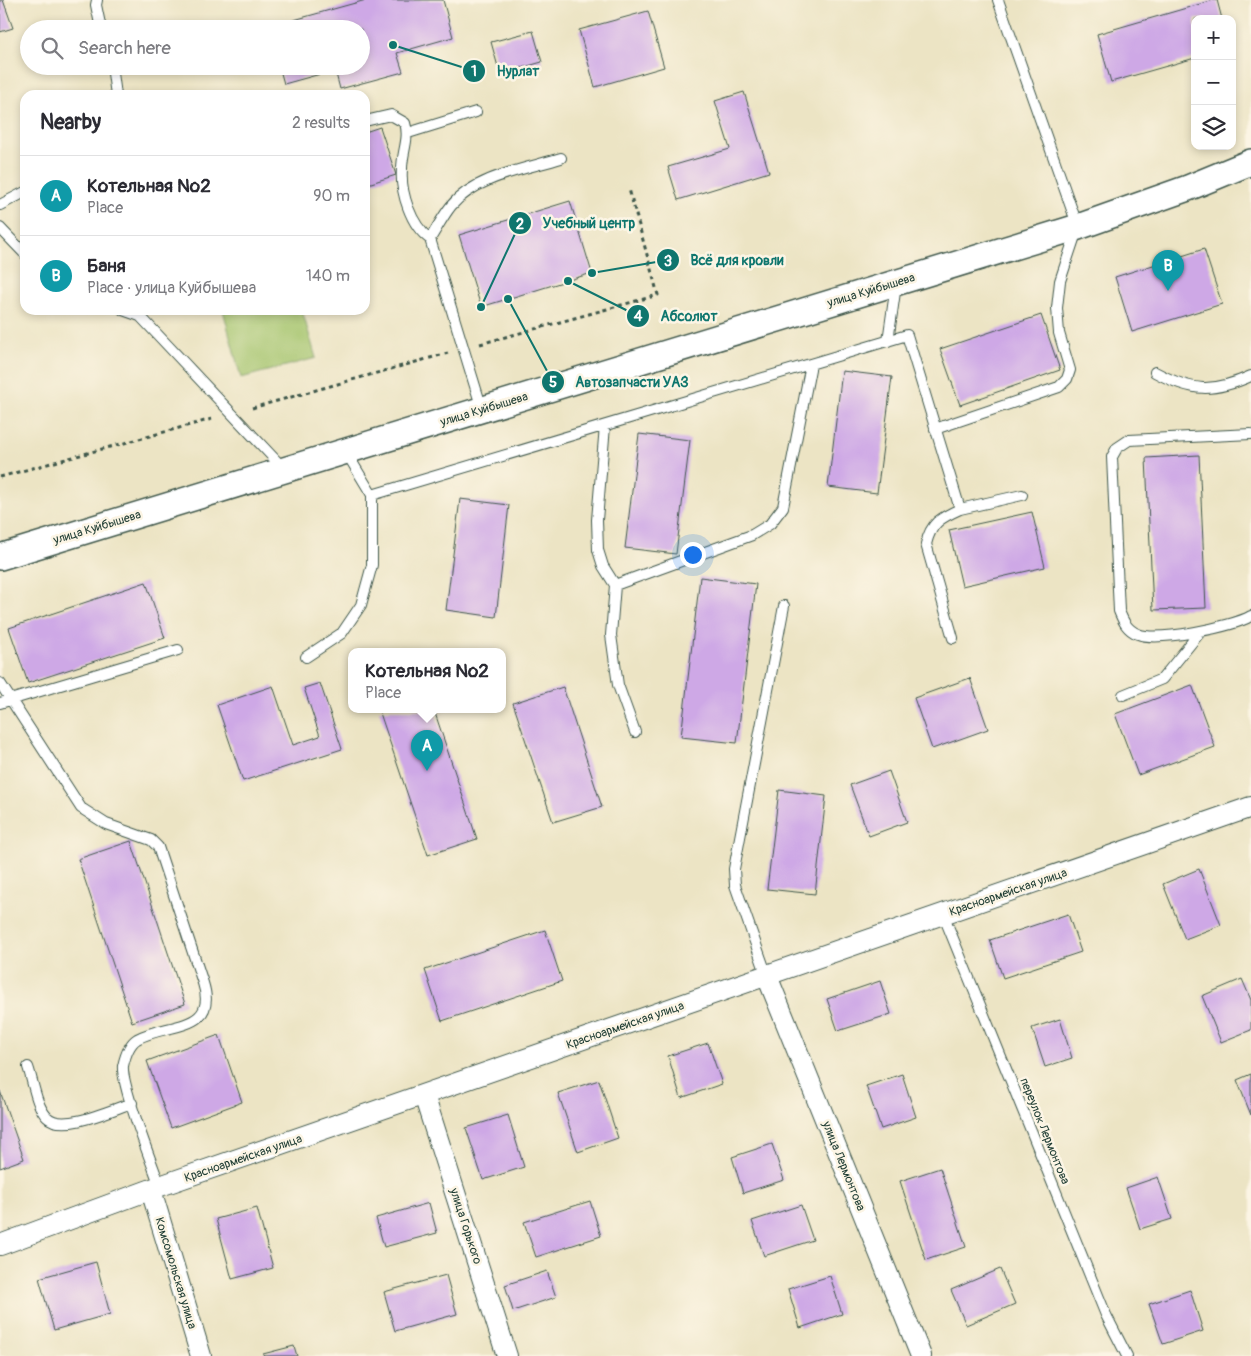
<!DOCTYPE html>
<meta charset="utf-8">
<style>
body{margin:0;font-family:Pangolin,sans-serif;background:#f7f7f7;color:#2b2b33}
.controls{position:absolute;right:15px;top:15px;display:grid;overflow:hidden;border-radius:10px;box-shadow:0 2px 8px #0003}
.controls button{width:45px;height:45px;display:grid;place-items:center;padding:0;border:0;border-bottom:1px solid #e1e1e2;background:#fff;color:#2b2b33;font:25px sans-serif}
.you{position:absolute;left:692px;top:554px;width:18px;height:18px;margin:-12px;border:4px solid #fff;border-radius:50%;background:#1a73e8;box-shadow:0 0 0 8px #1a73e833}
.badge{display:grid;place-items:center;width:32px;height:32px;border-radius:50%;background:#d93025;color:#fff;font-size:16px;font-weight:700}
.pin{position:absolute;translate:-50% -41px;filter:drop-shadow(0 1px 2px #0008)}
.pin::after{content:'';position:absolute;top:26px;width:18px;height:15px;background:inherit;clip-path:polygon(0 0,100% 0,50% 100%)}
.popup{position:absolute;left:348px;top:648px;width:158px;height:65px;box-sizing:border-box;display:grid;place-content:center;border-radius:10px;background:#fff;filter:drop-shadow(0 1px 4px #0005);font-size:16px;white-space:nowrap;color:#7c7c81}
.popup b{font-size:19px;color:#2b2b33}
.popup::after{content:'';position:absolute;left:50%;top:100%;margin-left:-10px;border:10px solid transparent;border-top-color:#fff}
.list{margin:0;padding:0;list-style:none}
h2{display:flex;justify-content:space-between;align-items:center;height:65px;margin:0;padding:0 20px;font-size:21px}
h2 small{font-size:16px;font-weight:400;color:#7c7c81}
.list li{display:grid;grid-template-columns:32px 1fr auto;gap:15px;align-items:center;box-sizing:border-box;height:80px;padding:0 20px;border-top:1px solid #e1e1e2}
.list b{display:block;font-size:19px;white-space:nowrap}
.list p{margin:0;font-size:16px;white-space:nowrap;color:#7c7c81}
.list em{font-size:16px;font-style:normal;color:#7c7c81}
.icon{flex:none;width:28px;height:28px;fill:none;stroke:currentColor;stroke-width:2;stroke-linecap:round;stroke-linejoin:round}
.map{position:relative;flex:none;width:1251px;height:1356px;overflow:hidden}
.search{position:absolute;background:#fff;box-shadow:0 2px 8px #0003;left:20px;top:20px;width:350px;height:55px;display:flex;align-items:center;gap:12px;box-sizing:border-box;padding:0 18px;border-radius:28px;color:#7c7c81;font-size:19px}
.panel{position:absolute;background:#fff;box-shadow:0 2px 8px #0003;left:20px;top:90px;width:350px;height:225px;border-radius:15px}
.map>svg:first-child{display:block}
</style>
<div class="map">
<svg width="1251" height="1356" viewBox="0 0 1251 1356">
<rect width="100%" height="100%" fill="#fcf5e5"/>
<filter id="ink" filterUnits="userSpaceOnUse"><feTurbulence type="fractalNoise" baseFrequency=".02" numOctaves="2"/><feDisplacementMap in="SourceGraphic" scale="10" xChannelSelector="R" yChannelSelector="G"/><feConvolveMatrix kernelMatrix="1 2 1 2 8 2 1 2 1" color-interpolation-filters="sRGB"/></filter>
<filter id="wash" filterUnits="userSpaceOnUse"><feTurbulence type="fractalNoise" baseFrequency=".0096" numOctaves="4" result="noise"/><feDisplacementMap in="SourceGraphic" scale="20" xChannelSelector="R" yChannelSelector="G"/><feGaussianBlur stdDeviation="1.12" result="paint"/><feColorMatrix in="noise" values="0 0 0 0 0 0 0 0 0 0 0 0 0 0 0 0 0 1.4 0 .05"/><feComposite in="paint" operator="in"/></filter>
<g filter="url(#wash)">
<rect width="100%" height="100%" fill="#ece4c4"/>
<path fill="#a6c56e" stroke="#628151" d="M223 310H302L316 358 241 378Z"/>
<g id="blocks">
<path fill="#cea8e6" d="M0 0H3L13 28 0 32Z
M366 0H443L453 37 397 53 403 72 340 89 335 70 284 84 279 66H361V29L265 28Z
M1214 0H1217L1222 19H1195V58L1111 82 1097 34Z
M648 11 664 67 595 87 579 30Z
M533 31 542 62 500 74 491 42Z
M744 92 769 172 678 200 668 167 730 149 715 101Z
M380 127 396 175 365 185V132Z
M570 201 592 273 481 307 459 235Z
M1204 249 1222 304 1132 332 1115 277Z
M1041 315 1060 370 960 405 940 349Z
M842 371 892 377 877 493 828 487Z
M639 434 690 440 676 554 625 548Z
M1199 455 1206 608 1153 610 1146 458Z
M460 499 509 505 496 617 446 610Z
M1032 512 1045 567 962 586 949 530Z
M700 577 756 584 737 743 681 737Z
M146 582 165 638 28 683 9 628Z
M970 678 988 729 932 749 914 698Z
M320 683 342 749 243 781 217 705 273 686 293 745 320 736 304 688Z
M1192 685 1215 747 1138 775 1115 714Z
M563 687 602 807 553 822 513 703Z
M379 710H434L477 839 428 855Z
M889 771 907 822 869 836 850 785Z
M779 790 826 796 815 894 767 889Z
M131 841 185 1004 132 1022 78 859Z
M1199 869 1221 925 1185 939 1163 884Z
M1068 914 1081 952 1003 978 990 940Z
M545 930 562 981 442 1021 425 970Z
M1242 979 1251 1000V1030L1221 1042 1202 996Z
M880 981 891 1014 838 1031 827 999Z
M1060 1019 1072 1058 1045 1067 1032 1028Z
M219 1035 242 1102 171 1128 147 1061Z
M708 1043 722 1084 681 1098 668 1056Z
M902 1074 916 1117 881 1129 866 1086Z
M1251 1074V1115L1237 1080Z
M599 1080 618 1138 578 1152 558 1093Z
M0 1091 24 1159 0 1168Z
M508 1115 524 1167 483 1180 466 1128Z
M772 1144 784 1180 743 1193 732 1157Z
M940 1168 966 1247 926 1260 900 1181Z
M1158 1177 1172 1219 1140 1229 1126 1188Z
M590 1201 601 1236 536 1257 524 1222Z
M429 1203 437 1233 384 1247 376 1218Z
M801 1205 813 1240 764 1256 752 1221Z
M257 1208 273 1268 232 1279 216 1219Z
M96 1262 110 1314 54 1330 39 1278Z
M1000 1269 1015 1304 966 1325 951 1290Z
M547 1271 556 1297 513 1311 505 1285Z
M446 1275 457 1314 395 1331 384 1292Z
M830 1276 842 1314 800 1328 788 1289Z
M1190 1290 1203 1331 1163 1344 1149 1304Z
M294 1346 297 1356H264L263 1354Z"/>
</g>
</g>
<g filter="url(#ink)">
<use href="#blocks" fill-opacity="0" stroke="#3e564a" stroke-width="1"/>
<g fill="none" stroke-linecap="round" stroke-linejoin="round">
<defs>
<path id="service" d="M97 0 96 5 101 29
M112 66 116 95
M365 121 391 115 405 123C410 138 402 152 402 169 400 192 411 226 430 239L482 409
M408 133 476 112
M0 205 25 192
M0 228 25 254
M430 239C437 228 443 216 451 206 476 176 526 169 561 158
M123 310 140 316
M138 310 140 316 284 469
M888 341 896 285
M1155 372C1192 392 1213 393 1251 376
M605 426 597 520 598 550 603 566 615 585 611 635 618 685 635 732
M935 429 1059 387 1067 379 1070 370 1059 333 1057 308 1060 281 1078 227 998 0
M1251 434 1129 440 1117 448 1112 457 1119 611C1123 621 1127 630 1138 634 1157 642 1232 627 1251 616
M372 495 907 335 960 509 1022 495
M615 585 752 535 770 524 783 507 811 364
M953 638 926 544C931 523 940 518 960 509
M306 657 342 633 361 605 372 565V495L346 452
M0 683 81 808 106 824 151 840 158 847 203 983C219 1033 166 1022 137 1039 129 1044 125 1057 123 1066 121 1085 152 1164 160 1186
M1123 695 1162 679 1201 631
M0 703 178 650
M943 914 1106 1315 1127 1356
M767 976 735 885 734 869 784 606
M28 1067C33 1081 36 1106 47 1117 63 1133 113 1109 132 1103"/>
<path id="minor" d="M767 976 921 1356
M424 1095 507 1356
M151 1190 201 1356
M0 1245 160 1186 1251 807"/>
<path id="tertiary" d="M0 557 1078 227 1188 188 1251 162"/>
</defs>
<use href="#service" stroke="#3e564a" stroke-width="12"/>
<use href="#minor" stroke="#3e564a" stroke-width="22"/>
<use href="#tertiary" stroke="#3e564a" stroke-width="28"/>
<path stroke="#3e564a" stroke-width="3" stroke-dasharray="4 4" stroke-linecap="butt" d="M480 344 658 295 629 189
M252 408 448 353
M0 477 212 419"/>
<use href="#service" stroke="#fff" stroke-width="10"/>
<use href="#minor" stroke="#fff" stroke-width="20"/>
<use href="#tertiary" stroke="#fff" stroke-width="25"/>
</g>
</g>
<g text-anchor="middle" stroke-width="5" stroke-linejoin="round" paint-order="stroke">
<g font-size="12" fill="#1f3d34" stroke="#fcf5e5">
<text transform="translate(871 290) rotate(-17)" y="4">улица Куйбышева</text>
<text transform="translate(484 409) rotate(-17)" y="4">улица Куйбышева</text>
<text transform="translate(97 527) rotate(-17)" y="4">улица Куйбышева</text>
<text transform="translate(1008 892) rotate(-19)" y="4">Красноармейская улица</text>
<text transform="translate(625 1025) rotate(-19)" y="4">Красноармейская улица</text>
<text transform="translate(1045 1131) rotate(68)" y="4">переулок Лермонтова</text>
<text transform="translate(243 1158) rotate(-19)" y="4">Красноармейская улица</text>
<text transform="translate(844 1166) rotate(68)" y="4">улица Лермонтова</text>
<text transform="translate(466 1226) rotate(72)" y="4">улица Горького</text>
<text transform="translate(176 1273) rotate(73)" y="4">Комсомольская улица</text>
</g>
</g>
<path fill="none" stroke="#0f766e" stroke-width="2" d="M393 45L474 71M481 307L520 223M592 273L668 260M568 281L638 316M508 299L553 382"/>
<g fill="#0f766e" stroke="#fcf5e5" stroke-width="2">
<circle cx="393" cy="45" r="5"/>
<circle cx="481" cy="307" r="5"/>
<circle cx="592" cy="273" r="5"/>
<circle cx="568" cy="281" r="5"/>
<circle cx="508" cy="299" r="5"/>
<circle cx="474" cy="71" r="12"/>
<circle cx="520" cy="223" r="12"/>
<circle cx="668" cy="260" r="12"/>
<circle cx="638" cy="316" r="12"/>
<circle cx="553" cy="382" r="12"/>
</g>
<g font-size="15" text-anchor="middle" font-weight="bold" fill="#fff">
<text x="474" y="76">1</text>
<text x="520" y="229">2</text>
<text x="668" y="266">3</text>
<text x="638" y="321">4</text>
<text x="553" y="387">5</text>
</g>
<g font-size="14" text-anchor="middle" font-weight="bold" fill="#0f766e" stroke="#fcf5e5" stroke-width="5" stroke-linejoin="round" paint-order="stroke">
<text x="518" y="76">Нурлат</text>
<text x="589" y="228">Учебный центр</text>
<text x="737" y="265">Всё для кровли</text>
<text x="689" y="321">Абсолют</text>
<text x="632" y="387">Автозапчасти УАЗ</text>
</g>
</svg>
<div class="controls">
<button>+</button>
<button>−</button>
<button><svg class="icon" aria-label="layers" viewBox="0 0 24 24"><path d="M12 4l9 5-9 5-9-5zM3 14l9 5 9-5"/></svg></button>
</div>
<div class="you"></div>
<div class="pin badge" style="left:427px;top:771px;background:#0f9aa8">A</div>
<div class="popup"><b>Котельная №2</b>Place</div>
<div class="pin badge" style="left:1168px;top:291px;background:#0f9aa8">B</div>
<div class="search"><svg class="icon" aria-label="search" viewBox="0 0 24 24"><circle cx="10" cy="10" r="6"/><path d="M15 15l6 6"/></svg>Search here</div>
<section class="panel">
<h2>Nearby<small>2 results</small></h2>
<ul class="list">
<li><span class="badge" style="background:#0f9aa8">A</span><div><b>Котельная №2</b><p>Place</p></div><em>90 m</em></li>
<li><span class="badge" style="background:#0f9aa8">B</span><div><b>Баня</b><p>Place · улица Куйбышева</p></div><em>140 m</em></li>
</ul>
</section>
</div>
